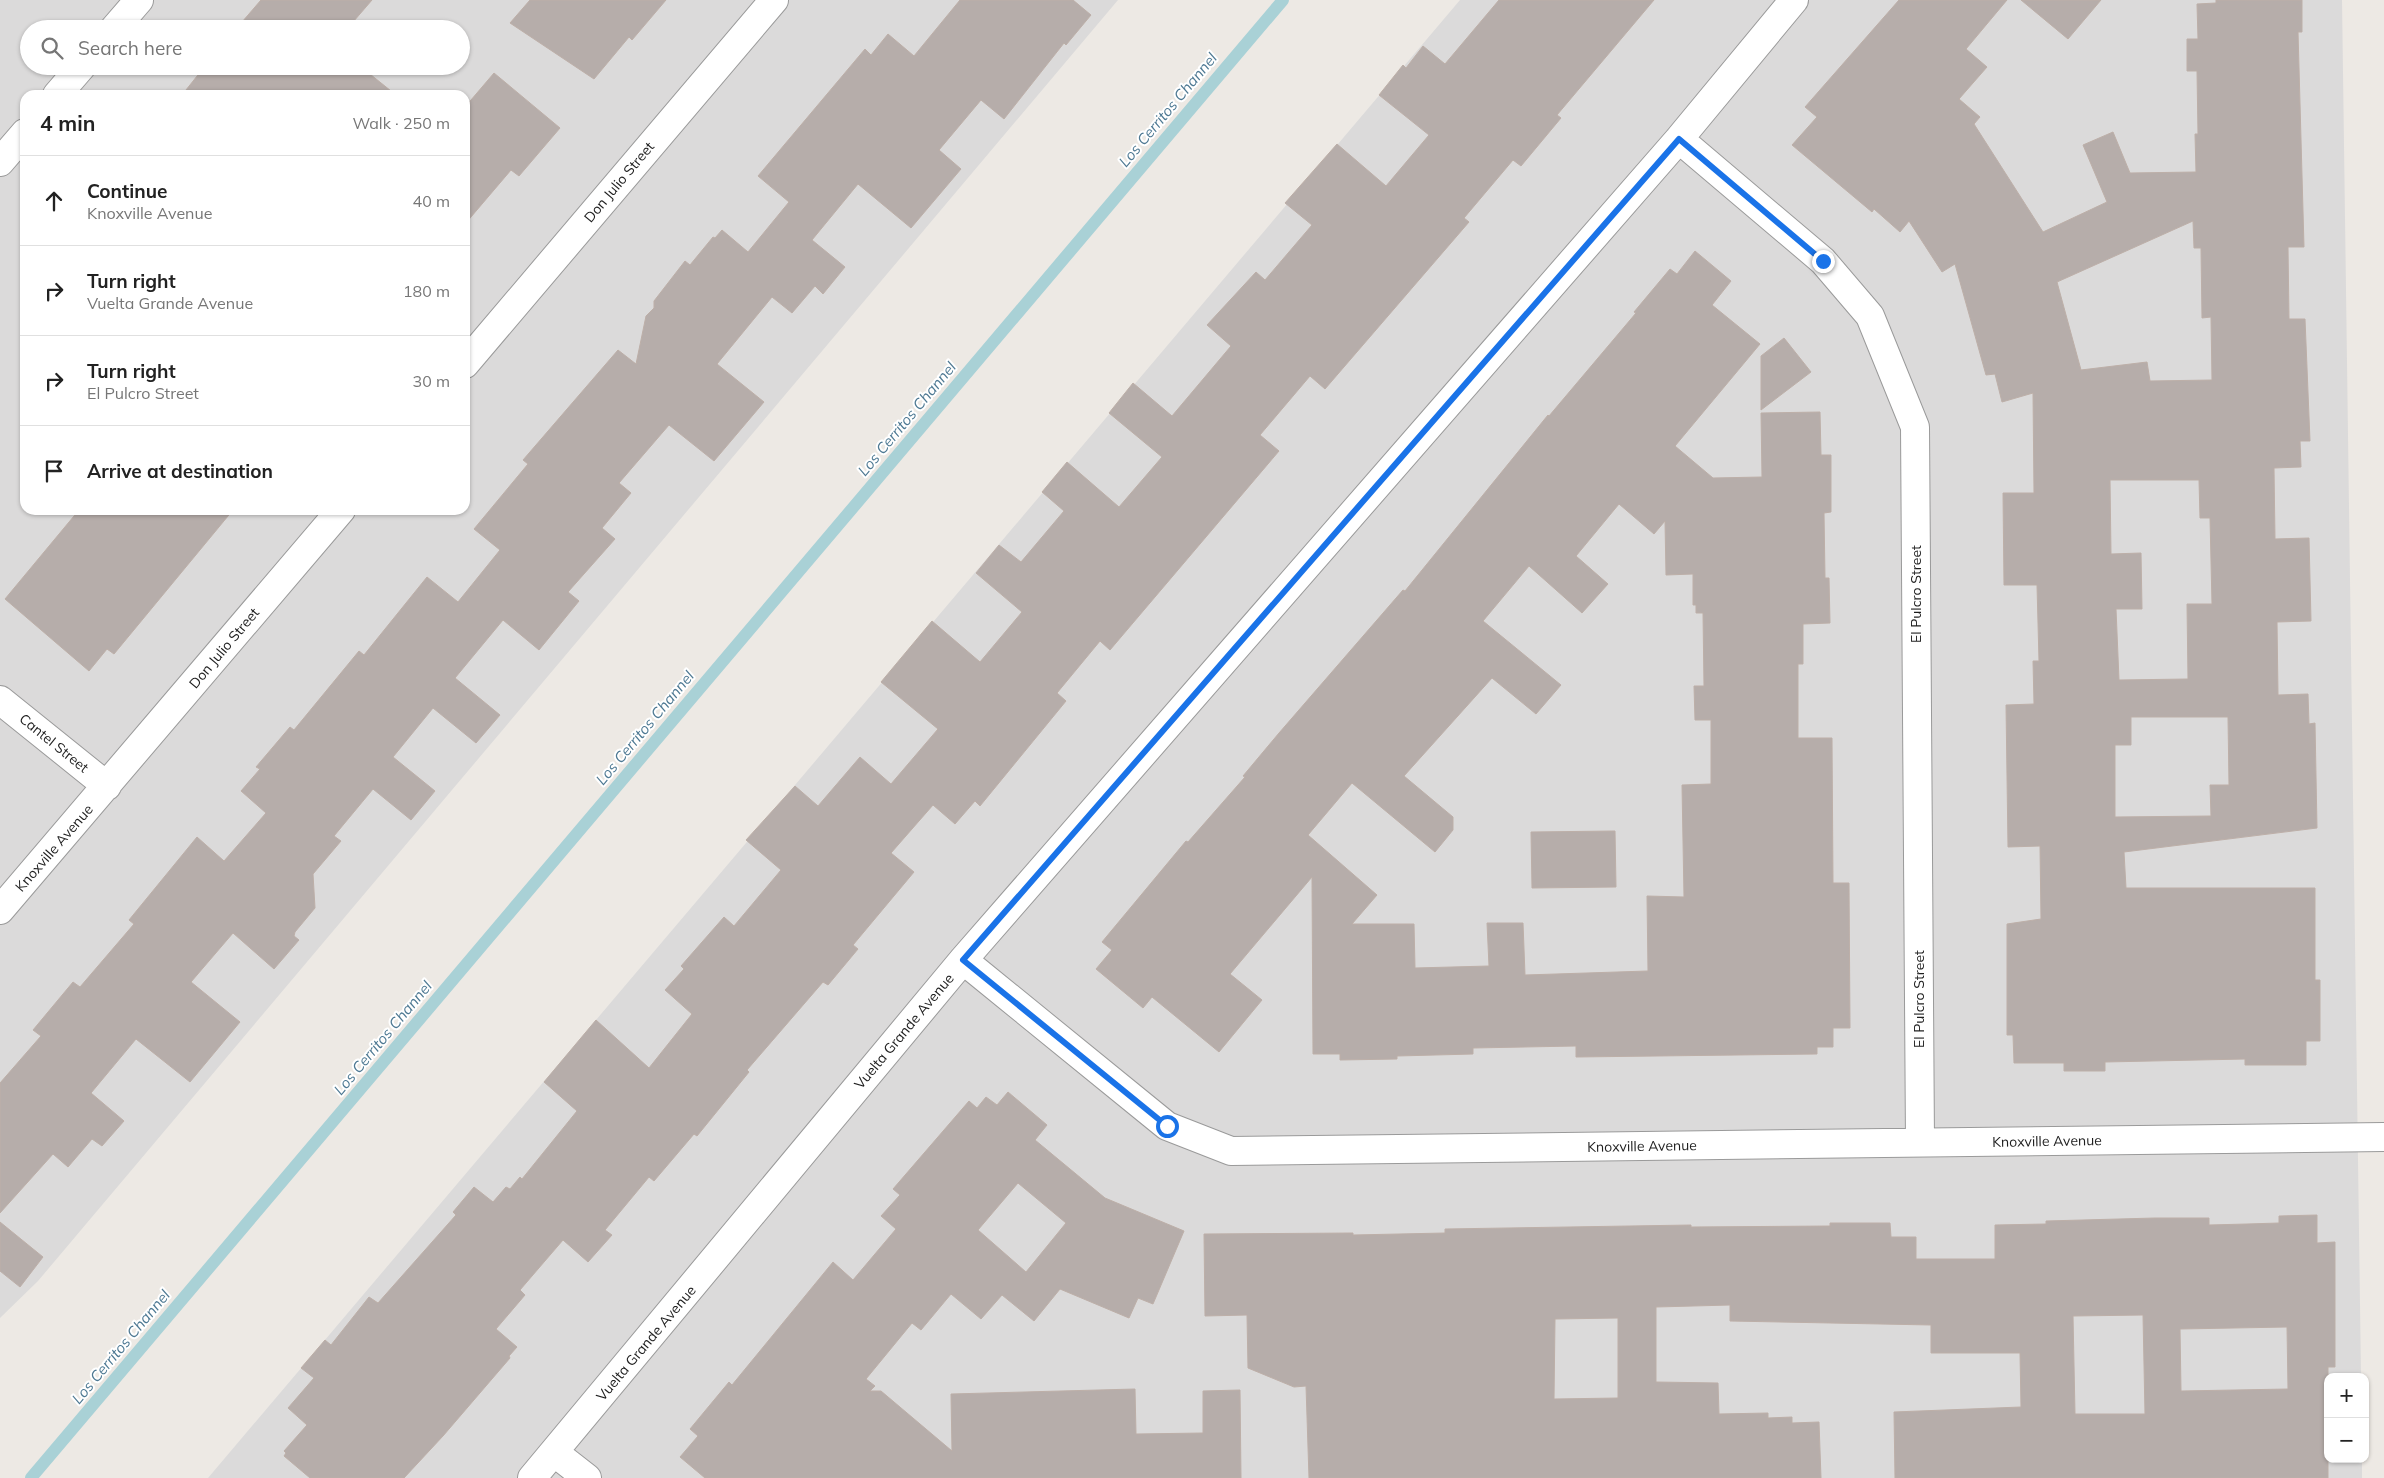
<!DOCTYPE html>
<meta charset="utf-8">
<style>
body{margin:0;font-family:Mulish,sans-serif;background:#f2f2f2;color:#222}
.controls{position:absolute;right:15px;bottom:15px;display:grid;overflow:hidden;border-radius:10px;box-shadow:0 1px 4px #0004}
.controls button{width:45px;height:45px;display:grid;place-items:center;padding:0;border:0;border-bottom:1px solid #e0e0e0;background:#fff;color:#222;font:25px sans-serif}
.stop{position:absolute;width:15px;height:15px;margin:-11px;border:4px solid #1a73e8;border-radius:50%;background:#fff}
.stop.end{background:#1a73e8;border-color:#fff;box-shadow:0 1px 5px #0008}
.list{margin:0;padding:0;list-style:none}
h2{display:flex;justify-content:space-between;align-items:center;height:65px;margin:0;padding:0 20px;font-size:21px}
h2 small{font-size:16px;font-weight:400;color:#767676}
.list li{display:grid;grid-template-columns:32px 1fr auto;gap:15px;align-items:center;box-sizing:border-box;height:90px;padding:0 20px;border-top:1px solid #e0e0e0}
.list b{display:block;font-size:19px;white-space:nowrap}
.list p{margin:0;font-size:16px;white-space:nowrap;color:#767676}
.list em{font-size:16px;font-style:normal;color:#767676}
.icon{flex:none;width:28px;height:28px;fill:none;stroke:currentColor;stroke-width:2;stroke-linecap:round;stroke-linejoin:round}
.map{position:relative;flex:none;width:2384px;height:1478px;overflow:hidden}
.search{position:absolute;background:#fff;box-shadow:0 1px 4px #0004;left:20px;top:20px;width:450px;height:55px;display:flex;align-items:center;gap:12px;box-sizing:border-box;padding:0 18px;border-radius:28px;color:#767676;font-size:19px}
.panel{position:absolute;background:#fff;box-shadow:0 1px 4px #0004;left:20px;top:90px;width:450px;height:425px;border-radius:15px}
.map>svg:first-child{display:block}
</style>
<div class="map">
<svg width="2384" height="1478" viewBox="0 0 2384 1478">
<rect width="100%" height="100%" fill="#ede9e4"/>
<path fill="#dbdada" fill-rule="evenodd" d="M0 0H1118L38 1281 0 1318ZM29 29H461V66H29ZM25 95H465V510H25Z
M1460 0H2342L2361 1377H2328V1459H2362V1478H208Z"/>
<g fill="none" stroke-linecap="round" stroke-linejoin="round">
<path stroke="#a9d1d6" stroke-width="12" d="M31 1478 1283 0"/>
</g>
<path fill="#b6adaa" stroke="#bdafa8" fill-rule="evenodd" d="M261 0H372L347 29H236Z
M530 0H666L632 40 629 37 594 79 510 23Z
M960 0H1073L1091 15 1066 45 1064 43 1004 119 981 100 939 150 961 169 911 228 858 184 812 240 845 267 823 294 815 286 792 313 772 297 717 364 764 402 714 461 669 425 619 483 631 493 602 528 615 539 568 592 579 601 539 650 503 620 455 678 500 715 476 743 433 708 393 757 435 791 411 820 373 789 334 836 341 841 313 874 315 908 295 932 294 936 299 940 274 969 233 933 191 982 240 1022 190 1082 136 1039 91 1093 124 1121 102 1146 92 1139 68 1167 53 1154 0 1213V1083L41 1036 33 1030 73 982 80 987 134 924 129 920 197 837 224 861 266 813 241 791 260 769 256 767 290 727 294 730 359 651 364 655 427 577 458 602 500 550 474 529 528 464 523 460 618 350 636 364 646 316 654 308V301L685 261 690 265 713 237 715 238 722 230 748 252 789 202 758 176 865 49 871 55 888 34 914 56Z
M1499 0H1654L1557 115 1561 118 1521 166 1513 160 1464 218 1469 222 1325 389 1310 376 1260 435 1279 451 1110 650 1100 641 1057 693 1066 701 980 806 975 801 955 824 933 805 891 853 914 872 853 945 858 949 828 985 823 982 747 1070 749 1072 697 1136 694 1134 654 1181 649 1177 605 1230 612 1235 588 1262 563 1240 520 1290 525 1295 496 1329 517 1347 509 1356 510 1358 443 1436 404 1478H310L284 1456 286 1453 284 1451 307 1425 288 1408 314 1378 301 1368 325 1340 331 1345 369 1297 378 1303 456 1215 453 1212 474 1187 493 1202 506 1187 510 1189 520 1177 522 1179 577 1111 544 1082 596 1020 649 1068 692 1014 665 990 684 969 681 966 724 917 734 926 781 870 746 840 795 786 818 806 860 757 891 784 938 729 881 682 932 621 980 662 1022 612 976 573 999 545 1021 562 1064 511 1042 492 1067 462 1119 507 1162 457 1109 413 1133 383 1172 416 1231 346 1207 325 1256 272 1265 280 1312 225 1285 203 1337 144 1386 186 1429 135 1379 95 1403 65 1406 68 1423 46 1445 64Z
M1899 0H2007L1966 49 1987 67 1959 99 1980 117 1974 124 2043 232 2107 202 2083 145 2113 132 2130 173 2196 172 2195 134H2198L2197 71H2187V39H2198L2197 4 2216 3V0H2302V32H2298L2304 247H2288L2289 319H2305L2310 441H2300L2301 467 2274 468 2275 539 2309 538 2311 621 2277 622 2278 695 2308 694 2309 724 2315 723 2317 828 2124 852 2126 888H2315V980H2320V1041H2306V1065H2245V1059L2105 1062V1071H2064V1063H2014L2013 1035H2007V924L2041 919 2040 846 2008 847 2006 705 2034 704 2033 661H2039L2037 585H2004L2003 493H2034L2033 393 2002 402 1995 374 1986 375 1955 264 1942 272 1909 221 1900 232 1874 209 1872 212 1792 145 1817 117 1805 107ZM2193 221 2194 248H2201L2202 318 2211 317 2212 380 2150 381 2147 362 2081 370 2057 282ZM2110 480H2199L2200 518H2210L2212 604H2187L2188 679 2119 680 2116 609H2142L2141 553 2111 554ZM2131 717H2228L2229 785H2210L2211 816 2115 817V745H2131Z
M2021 0H2101L2068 39Z
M205 66H360L396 95H182Z
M494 73 560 128 519 176 511 170 465 224V107Z
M1695 251 1731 281 1712 305 1760 344 1675 446 1713 478 1762 477 1761 413 1820 412 1821 455H1831V512L1824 513 1825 578H1829L1830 623 1803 624V664H1798V738H1832L1833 883H1849L1850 1028H1833V1047H1817V1054L1576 1057V1046L1473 1048V1054L1397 1056V1059L1340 1060V1054H1313L1312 877 1230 974 1262 1000 1219 1052 1152 997 1143 1008 1096 969 1112 950 1102 942 1186 841 1188 842 1245 777 1243 776 1279 733 1403 590 1405 591 1548 415 1549 416 1636 313 1634 312 1670 269 1677 274ZM1619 504 1654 534 1665 521 1666 575 1693 574V605H1696V613H1703L1704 686H1694L1695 720H1711V784L1682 785 1684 897 1647 896 1648 971 1525 975 1523 923H1487L1489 966 1415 968 1414 924H1352L1377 895 1308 835 1352 783 1435 852 1453 830V817L1404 776 1492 678 1536 714 1561 685 1483 621 1529 566 1582 613 1608 584 1576 556Z
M1784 338 1811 372 1761 410V356Z
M79 510H233L114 654 107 649 89 671 5 599Z
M1615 831 1616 887 1532 888 1531 832Z
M1008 1092 1047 1125 1035 1140 1105 1198 1184 1231 1153 1304 1138 1298 1129 1318 1060 1289 1034 1321 1002 1295 981 1319 951 1294 921 1330 912 1323 866 1379 875 1386 870 1391H881L952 1451 951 1394 1135 1389 1136 1434 1203 1433V1391L1240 1390 1241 1478H705L680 1457 698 1436 690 1429 729 1382 732 1385 833 1262 853 1280 896 1229 881 1216 900 1195 893 1189 969 1101 977 1108 986 1097 997 1105ZM1018 1183 1066 1223 1026 1272 978 1230Z
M2317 1215V1243L2335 1242V1367H2328V1478H1895L1894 1412 2021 1407 2020 1353H1931V1325L1730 1321V1305L1656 1307V1382L1718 1383 1719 1414 1768 1413V1418L1792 1417V1423L1819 1422 1821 1478H1309L1306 1386 1294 1387 1248 1368 1247 1315 1205 1316 1204 1234 1353 1233V1235L1445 1233V1229L1691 1225V1227L1830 1226V1223H1890L1891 1237H1916V1259H1995V1225L2046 1224V1221L2155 1218H2209V1225L2247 1224 2279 1223V1216ZM2143 1315 2145 1414H2075L2073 1316ZM1618 1318V1398L1554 1399 1555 1319ZM2287 1327 2288 1389 2181 1391 2180 1329Z
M0 1222 43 1257 20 1287 0 1271Z"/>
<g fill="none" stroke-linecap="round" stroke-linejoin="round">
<defs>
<path id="minor" d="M114 29 139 0
M57 95 82 66
M1679 139 1823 261 1870 316 1915 427 1920 1142
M0 162 25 133
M465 364 774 0
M0 700 107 786
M0 910 341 510
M963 960 1167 1126 1231 1151 2384 1137
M555 1453 587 1478
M532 1478 963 960 1679 139 1794 0"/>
</defs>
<use href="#minor" stroke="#9a9a9a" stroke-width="30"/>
<use href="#minor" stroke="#fff" stroke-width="28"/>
</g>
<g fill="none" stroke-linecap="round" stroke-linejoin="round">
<path stroke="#1a73e8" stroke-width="6" d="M1167 1126 963 960 1679 139 1823 261"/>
</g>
<g text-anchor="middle" stroke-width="4" stroke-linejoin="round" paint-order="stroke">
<g font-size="14" fill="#1d1d1d" stroke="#fff">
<text transform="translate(619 182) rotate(-50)" y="5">Don Julio Street</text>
<text transform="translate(1916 594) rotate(-90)" y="5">El Pulcro Street</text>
<text transform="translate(224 648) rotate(-50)" y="5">Don Julio Street</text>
<text transform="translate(54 743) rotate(39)" y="5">Cantel Street</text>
<text transform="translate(54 848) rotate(-49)" y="5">Knoxville Avenue</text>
<text transform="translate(1919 999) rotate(-90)" y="5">El Pulcro Street</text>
<text transform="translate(904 1031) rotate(-50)" y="5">Vuelta Grande Avenue</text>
<text transform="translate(2047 1141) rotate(-1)" y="5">Knoxville Avenue</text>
<text transform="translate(1642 1146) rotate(-1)" y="5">Knoxville Avenue</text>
<text transform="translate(646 1343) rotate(-50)" y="5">Vuelta Grande Avenue</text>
</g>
<g font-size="15" font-style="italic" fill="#4e7993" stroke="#fff">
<text transform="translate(1168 110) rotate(-50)" y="5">Los Cerritos Channel</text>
<text transform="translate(907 419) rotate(-50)" y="5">Los Cerritos Channel</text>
<text transform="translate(645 728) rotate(-50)" y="5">Los Cerritos Channel</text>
<text transform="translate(383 1038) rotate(-50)" y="5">Los Cerritos Channel</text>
<text transform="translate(121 1347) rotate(-50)" y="5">Los Cerritos Channel</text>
</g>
</g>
</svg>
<div class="controls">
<button>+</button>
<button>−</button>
</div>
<div class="stop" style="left:1167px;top:1126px"></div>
<div class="stop end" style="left:1823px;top:261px"></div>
<div class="search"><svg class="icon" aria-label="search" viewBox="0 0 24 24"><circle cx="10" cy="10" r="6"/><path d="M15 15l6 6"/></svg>Search here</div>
<section class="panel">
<h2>4 min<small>Walk · 250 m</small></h2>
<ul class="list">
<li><svg class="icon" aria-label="ahead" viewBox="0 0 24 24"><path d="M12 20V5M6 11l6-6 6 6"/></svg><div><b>Continue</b><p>Knoxville Avenue</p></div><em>40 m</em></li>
<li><svg class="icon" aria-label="right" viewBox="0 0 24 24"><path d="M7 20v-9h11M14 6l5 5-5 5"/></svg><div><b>Turn right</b><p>Vuelta Grande Avenue</p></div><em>180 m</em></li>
<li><svg class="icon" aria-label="right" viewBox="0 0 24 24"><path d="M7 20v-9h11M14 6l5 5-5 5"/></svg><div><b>Turn right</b><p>El Pulcro Street</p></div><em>30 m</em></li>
<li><svg class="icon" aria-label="arrive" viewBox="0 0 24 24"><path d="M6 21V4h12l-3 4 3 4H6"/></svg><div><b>Arrive at destination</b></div></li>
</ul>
</section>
</div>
